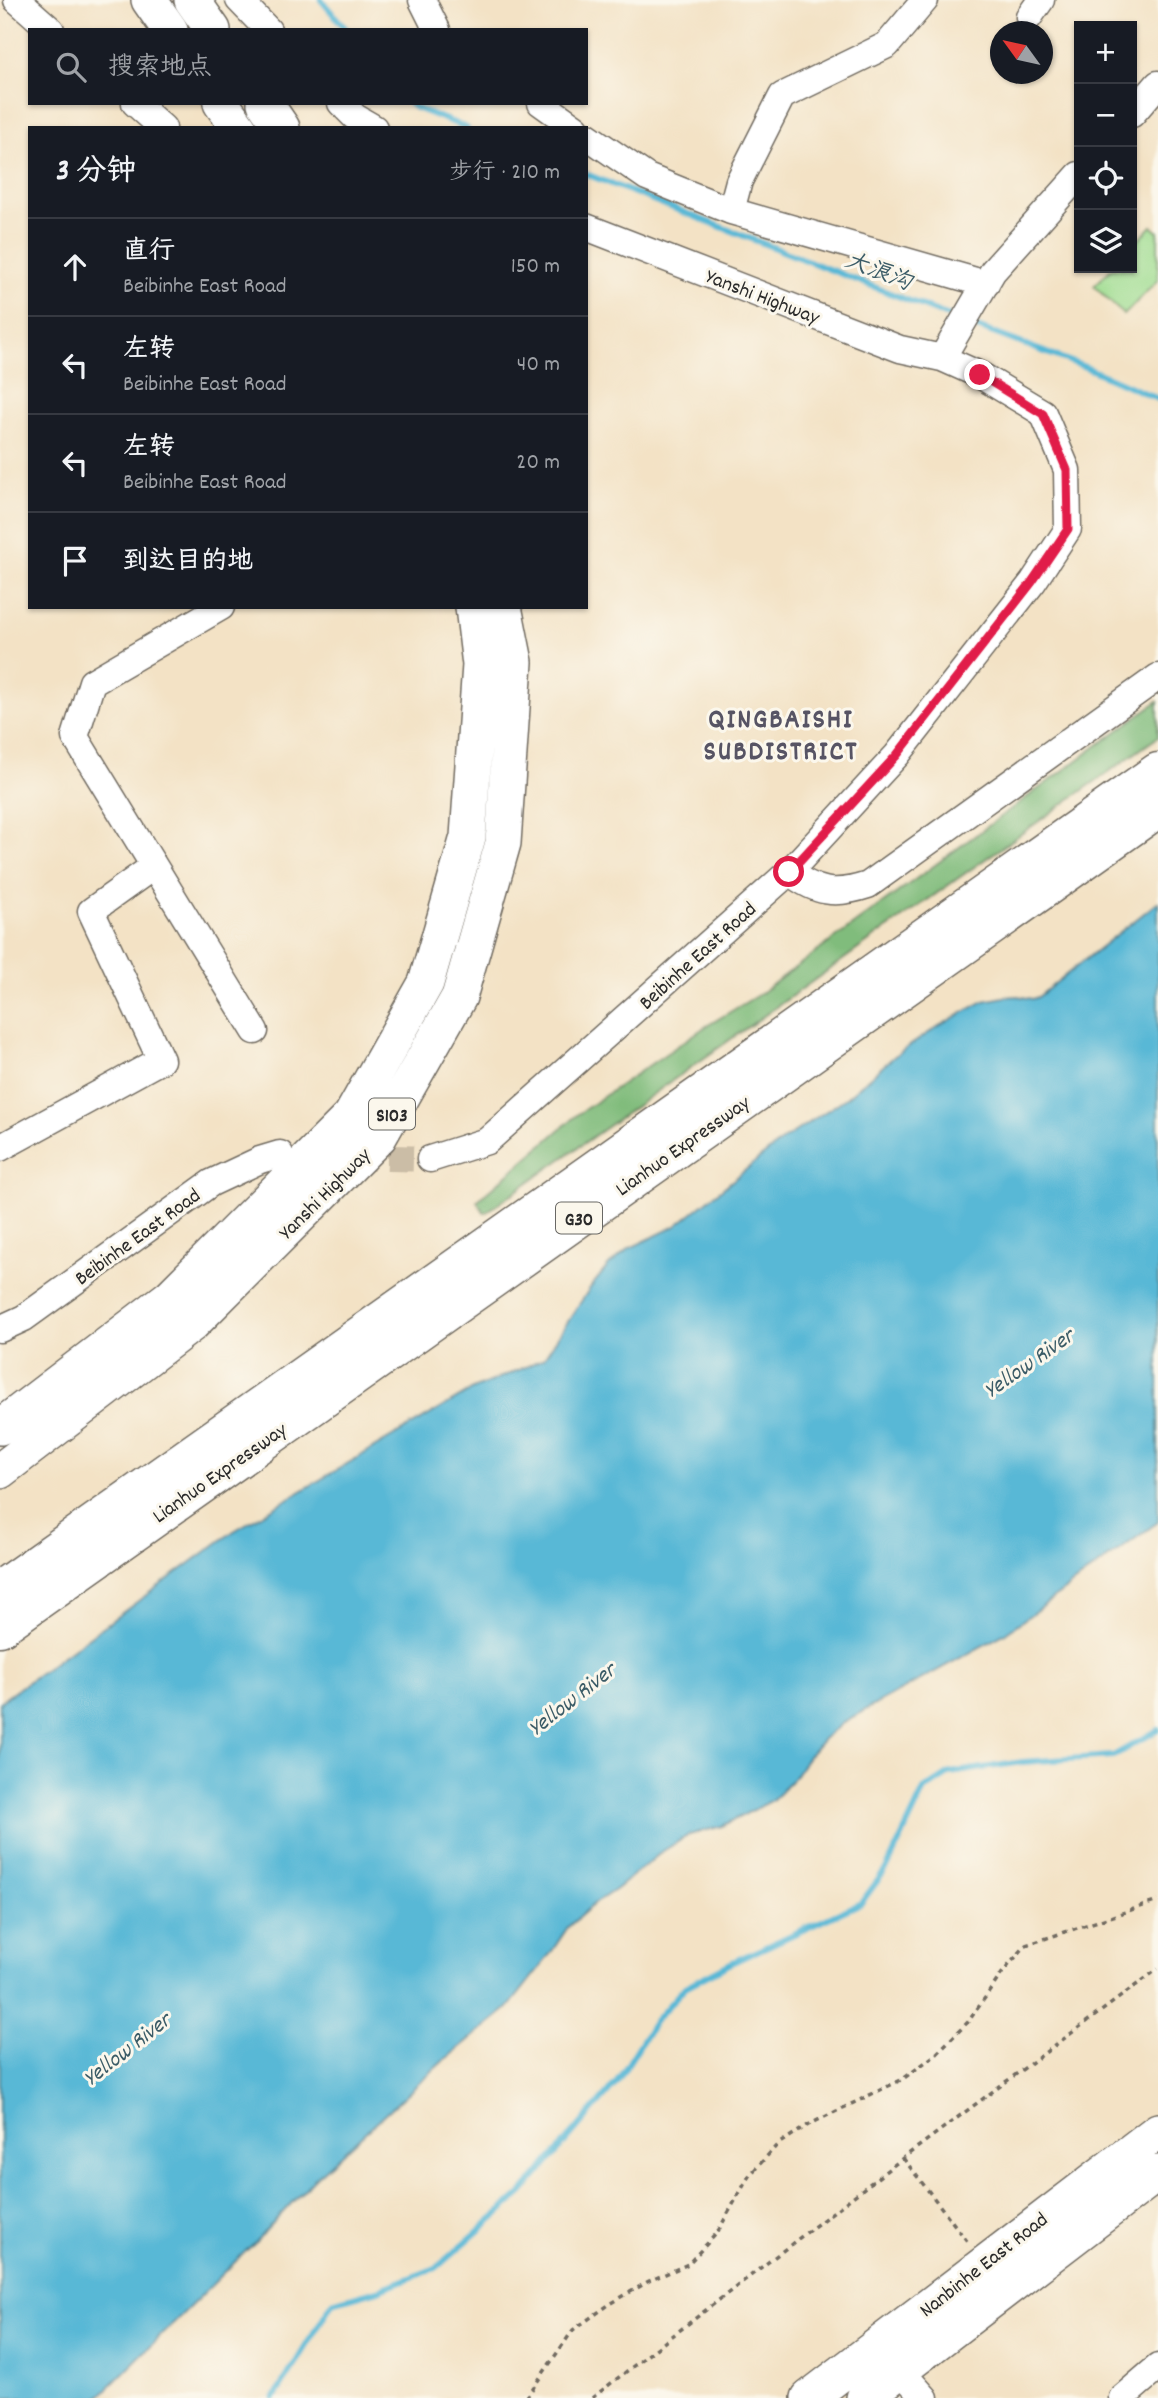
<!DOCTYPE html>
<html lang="zh">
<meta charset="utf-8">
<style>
body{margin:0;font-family:Dekko,"LXGW WenKai TC",sans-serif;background:#242831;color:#f1f3f6}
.controls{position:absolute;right:21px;top:21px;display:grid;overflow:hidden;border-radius:0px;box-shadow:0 2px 5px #0004}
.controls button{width:63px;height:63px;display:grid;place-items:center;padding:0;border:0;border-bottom:2px solid #363941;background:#171b24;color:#f1f3f6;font:35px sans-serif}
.compass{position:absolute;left:990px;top:21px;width:63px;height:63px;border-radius:50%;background:#171b24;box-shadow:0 2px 5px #0004;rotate:303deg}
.stop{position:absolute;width:21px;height:21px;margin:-16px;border:5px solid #e11d48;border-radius:50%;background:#fff}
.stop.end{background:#e11d48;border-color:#fff;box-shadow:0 2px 7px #0008}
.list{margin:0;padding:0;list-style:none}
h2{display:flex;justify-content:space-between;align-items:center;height:91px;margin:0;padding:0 28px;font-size:30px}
h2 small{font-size:23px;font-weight:400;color:#9ea1a6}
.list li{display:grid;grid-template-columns:46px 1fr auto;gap:21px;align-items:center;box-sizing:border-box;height:98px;padding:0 28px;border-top:2px solid #363941}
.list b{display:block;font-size:26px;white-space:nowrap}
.list p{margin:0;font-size:23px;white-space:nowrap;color:#9ea1a6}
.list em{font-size:23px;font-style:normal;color:#9ea1a6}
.icon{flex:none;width:38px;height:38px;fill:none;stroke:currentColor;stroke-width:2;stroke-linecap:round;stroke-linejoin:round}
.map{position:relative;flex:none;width:1158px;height:2398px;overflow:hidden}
.search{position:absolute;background:#171b24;box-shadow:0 2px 5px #0004;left:28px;top:28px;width:560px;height:77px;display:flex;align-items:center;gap:18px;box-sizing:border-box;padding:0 24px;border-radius:0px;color:#9ea1a6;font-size:26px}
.panel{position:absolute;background:#171b24;box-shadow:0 2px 5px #0004;left:28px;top:126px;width:560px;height:483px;border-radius:0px}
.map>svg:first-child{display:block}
</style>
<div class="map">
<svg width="1158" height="2398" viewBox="0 0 1158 2398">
<rect width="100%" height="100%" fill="#fbf7ec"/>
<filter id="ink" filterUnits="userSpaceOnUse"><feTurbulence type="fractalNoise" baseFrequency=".0143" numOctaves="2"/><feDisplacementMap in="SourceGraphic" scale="14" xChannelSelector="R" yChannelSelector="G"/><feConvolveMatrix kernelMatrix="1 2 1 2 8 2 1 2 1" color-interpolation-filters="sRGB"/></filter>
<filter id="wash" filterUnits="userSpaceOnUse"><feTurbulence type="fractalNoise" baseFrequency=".00686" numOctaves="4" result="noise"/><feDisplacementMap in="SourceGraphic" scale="28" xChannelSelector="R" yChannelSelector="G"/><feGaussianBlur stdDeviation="1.57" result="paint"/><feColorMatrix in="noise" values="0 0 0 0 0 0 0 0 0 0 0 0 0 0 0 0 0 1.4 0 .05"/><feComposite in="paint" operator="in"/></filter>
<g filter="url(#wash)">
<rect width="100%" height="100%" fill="#f3e2c5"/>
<path fill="#a0dd92" stroke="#66845e" stroke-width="2" d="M1152 226 1158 232V280L1124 315 1094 286 1112 268H1132V247Z"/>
<path fill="#80bc7c" stroke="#567454" stroke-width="2" d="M1158 701V737L485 1213 477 1201 578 1114 705 1027 758 995Z"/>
<path fill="#58b8d6" stroke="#427280" stroke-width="2" d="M1158 902V1522L1004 1634 845 1721 823 1739 808 1756 791 1782 771 1801 722 1826 689 1835 663 1851 616 1889 595 1903 568 1927 548 1957 507 2009 442 2062 314 2179 256 2241 98 2398H0V1702L234 1531 475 1388 521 1369 544 1358 590 1288 608 1266 630 1248 676 1226 784 1139 846 1098 896 1055 939 1026 984 1001 1004 997 1018 996 1032 999 1038 997Z"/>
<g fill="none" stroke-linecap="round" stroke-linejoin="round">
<path stroke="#58b8d6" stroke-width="6" d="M321 0 347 30
M410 103 413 107 467 128
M586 174 956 319
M969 324 1085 367 1158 399
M274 2398 332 2303 378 2290 436 2268 522 2193 616 2083 654 2022 685 1987 733 1962 861 1903 887 1868 924 1790 950 1773 1023 1762 1113 1756 1158 1730"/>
</g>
</g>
<g filter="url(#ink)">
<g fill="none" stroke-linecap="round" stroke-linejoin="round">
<path stroke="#cbbda6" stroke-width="26" stroke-dasharray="26 13" stroke-linecap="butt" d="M348 1157 430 1159"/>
<defs>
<path id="minor" d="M17 0 51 30
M239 0 268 30
M422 0 437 30
M1029 17 1041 0
M135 103 163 128
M341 103 355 117 374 128
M541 103 576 128
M1132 114 1158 84
M586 135 647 177 731 211 986 284
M731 211 739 181 782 96 887 45 925 0
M942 358 993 271 1079 175
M221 607 92 682 75 737 255 1031
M789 872C817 893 835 896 868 885L1158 677
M0 1148 161 1060 91 911 154 866
M430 1159 487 1141 789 872 897 755 1033 582 1068 529 1067 470 1043 413 980 375 942 358 900 349 586 227
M0 1329 24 1318 211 1183 260 1160 280 1154
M900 2370 925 2398
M1122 2398 1158 2367"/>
<path id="major" d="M149 0 170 30
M192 0 213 30
M221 103 239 128
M265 103 282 128
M0 1427 170 1297 351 1116 426 983 468 837 480 665 473 607
M0 1471 192 1324 379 1137 459 997 503 843 515 662 504 607
M809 2398 1158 2131
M864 2398 1158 2173"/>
<path id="highway" d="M0 1590 1158 772
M0 1627 1158 808"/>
</defs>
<use href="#minor" stroke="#716b61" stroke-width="29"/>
<use href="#major" stroke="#716b61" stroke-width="38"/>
<use href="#highway" stroke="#716b61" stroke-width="41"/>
<path stroke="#716b61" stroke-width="3.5" stroke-dasharray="5 5" stroke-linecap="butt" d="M903 2158 967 2241
M526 2398 573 2330 610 2304 649 2281 688 2264 717 2233 749 2176 778 2144 810 2124 903 2079 935 2055 968 2022 1003 1972 1026 1945 1158 1901
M592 2398 903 2158 1158 1969"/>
<use href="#minor" stroke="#fff" stroke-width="26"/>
<use href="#major" stroke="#fff" stroke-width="35"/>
<use href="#highway" stroke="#fff" stroke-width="38"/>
</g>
</g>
<g fill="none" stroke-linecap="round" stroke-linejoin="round" filter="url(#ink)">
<path stroke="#e11d48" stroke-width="9" d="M789 872 897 755 1032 582 1068 529 1067 470 1043 414 980 375"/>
</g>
<g text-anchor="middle" stroke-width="6" stroke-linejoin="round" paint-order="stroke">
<g fill="#fbf7ec" stroke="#696865" stroke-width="2">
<rect x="369" y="1098.5" width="46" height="31" rx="5"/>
<rect x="556" y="1202.5" width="46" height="31" rx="5"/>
</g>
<g font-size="19" font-weight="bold" fill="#2b2b2b">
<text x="392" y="1121">S103</text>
<text x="579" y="1225">G30</text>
</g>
<g font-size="21" fill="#2b2b2b" stroke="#fbf7ec">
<text transform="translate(763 296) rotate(21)" y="7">Yanshi Highway</text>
<text transform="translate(697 955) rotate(-42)" y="7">Beibinhe East Road</text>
<text transform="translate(682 1145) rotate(-35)" y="7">Lianhuo Expressway</text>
<text transform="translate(324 1193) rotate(-45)" y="7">Yanshi Highway</text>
<text transform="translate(137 1236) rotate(-36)" y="7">Beibinhe East Road</text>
<text transform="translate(219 1472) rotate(-35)" y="7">Lianhuo Expressway</text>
<text transform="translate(983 2264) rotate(-38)" y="7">Nanbinhe East Road</text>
</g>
<g font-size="23" font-style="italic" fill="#3b5c67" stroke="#fbf7ec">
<text transform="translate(879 270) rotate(21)" y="8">大浪沟</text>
<text transform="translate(1028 1362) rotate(-35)" y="8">Yellow River</text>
<text transform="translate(571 1698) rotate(-38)" y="8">Yellow River</text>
<text transform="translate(126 2048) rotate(-38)" y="8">Yellow River</text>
</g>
<g font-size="28" font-weight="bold" letter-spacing="2" fill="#575464" stroke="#fbf7ec">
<text x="781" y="727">QINGBAISHI<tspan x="781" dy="32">SUBDISTRICT</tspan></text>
</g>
</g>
</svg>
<div class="controls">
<button>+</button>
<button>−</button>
<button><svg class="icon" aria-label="locate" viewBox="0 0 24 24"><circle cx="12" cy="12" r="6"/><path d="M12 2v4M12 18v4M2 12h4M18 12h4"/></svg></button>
<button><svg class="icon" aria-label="layers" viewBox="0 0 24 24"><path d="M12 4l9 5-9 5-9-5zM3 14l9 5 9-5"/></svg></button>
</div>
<svg class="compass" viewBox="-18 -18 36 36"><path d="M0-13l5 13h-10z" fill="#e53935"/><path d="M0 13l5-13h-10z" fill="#9ea1a6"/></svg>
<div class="stop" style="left:789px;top:872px"></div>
<div class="stop end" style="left:980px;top:375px"></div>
<div class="search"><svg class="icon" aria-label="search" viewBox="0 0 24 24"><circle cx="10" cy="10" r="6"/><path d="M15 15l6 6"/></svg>搜索地点</div>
<section class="panel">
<h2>3 分钟<small>步行 · 210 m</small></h2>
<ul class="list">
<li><svg class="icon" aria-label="ahead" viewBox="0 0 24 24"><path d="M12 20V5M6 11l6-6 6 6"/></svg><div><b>直行</b><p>Beibinhe East Road</p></div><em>150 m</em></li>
<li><svg class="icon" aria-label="left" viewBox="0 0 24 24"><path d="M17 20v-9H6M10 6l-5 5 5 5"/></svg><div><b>左转</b><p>Beibinhe East Road</p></div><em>40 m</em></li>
<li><svg class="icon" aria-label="left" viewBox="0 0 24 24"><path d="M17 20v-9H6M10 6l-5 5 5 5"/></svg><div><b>左转</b><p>Beibinhe East Road</p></div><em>20 m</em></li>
<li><svg class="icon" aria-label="arrive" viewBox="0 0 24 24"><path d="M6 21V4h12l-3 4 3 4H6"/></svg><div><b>到达目的地</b></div></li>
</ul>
</section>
</div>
